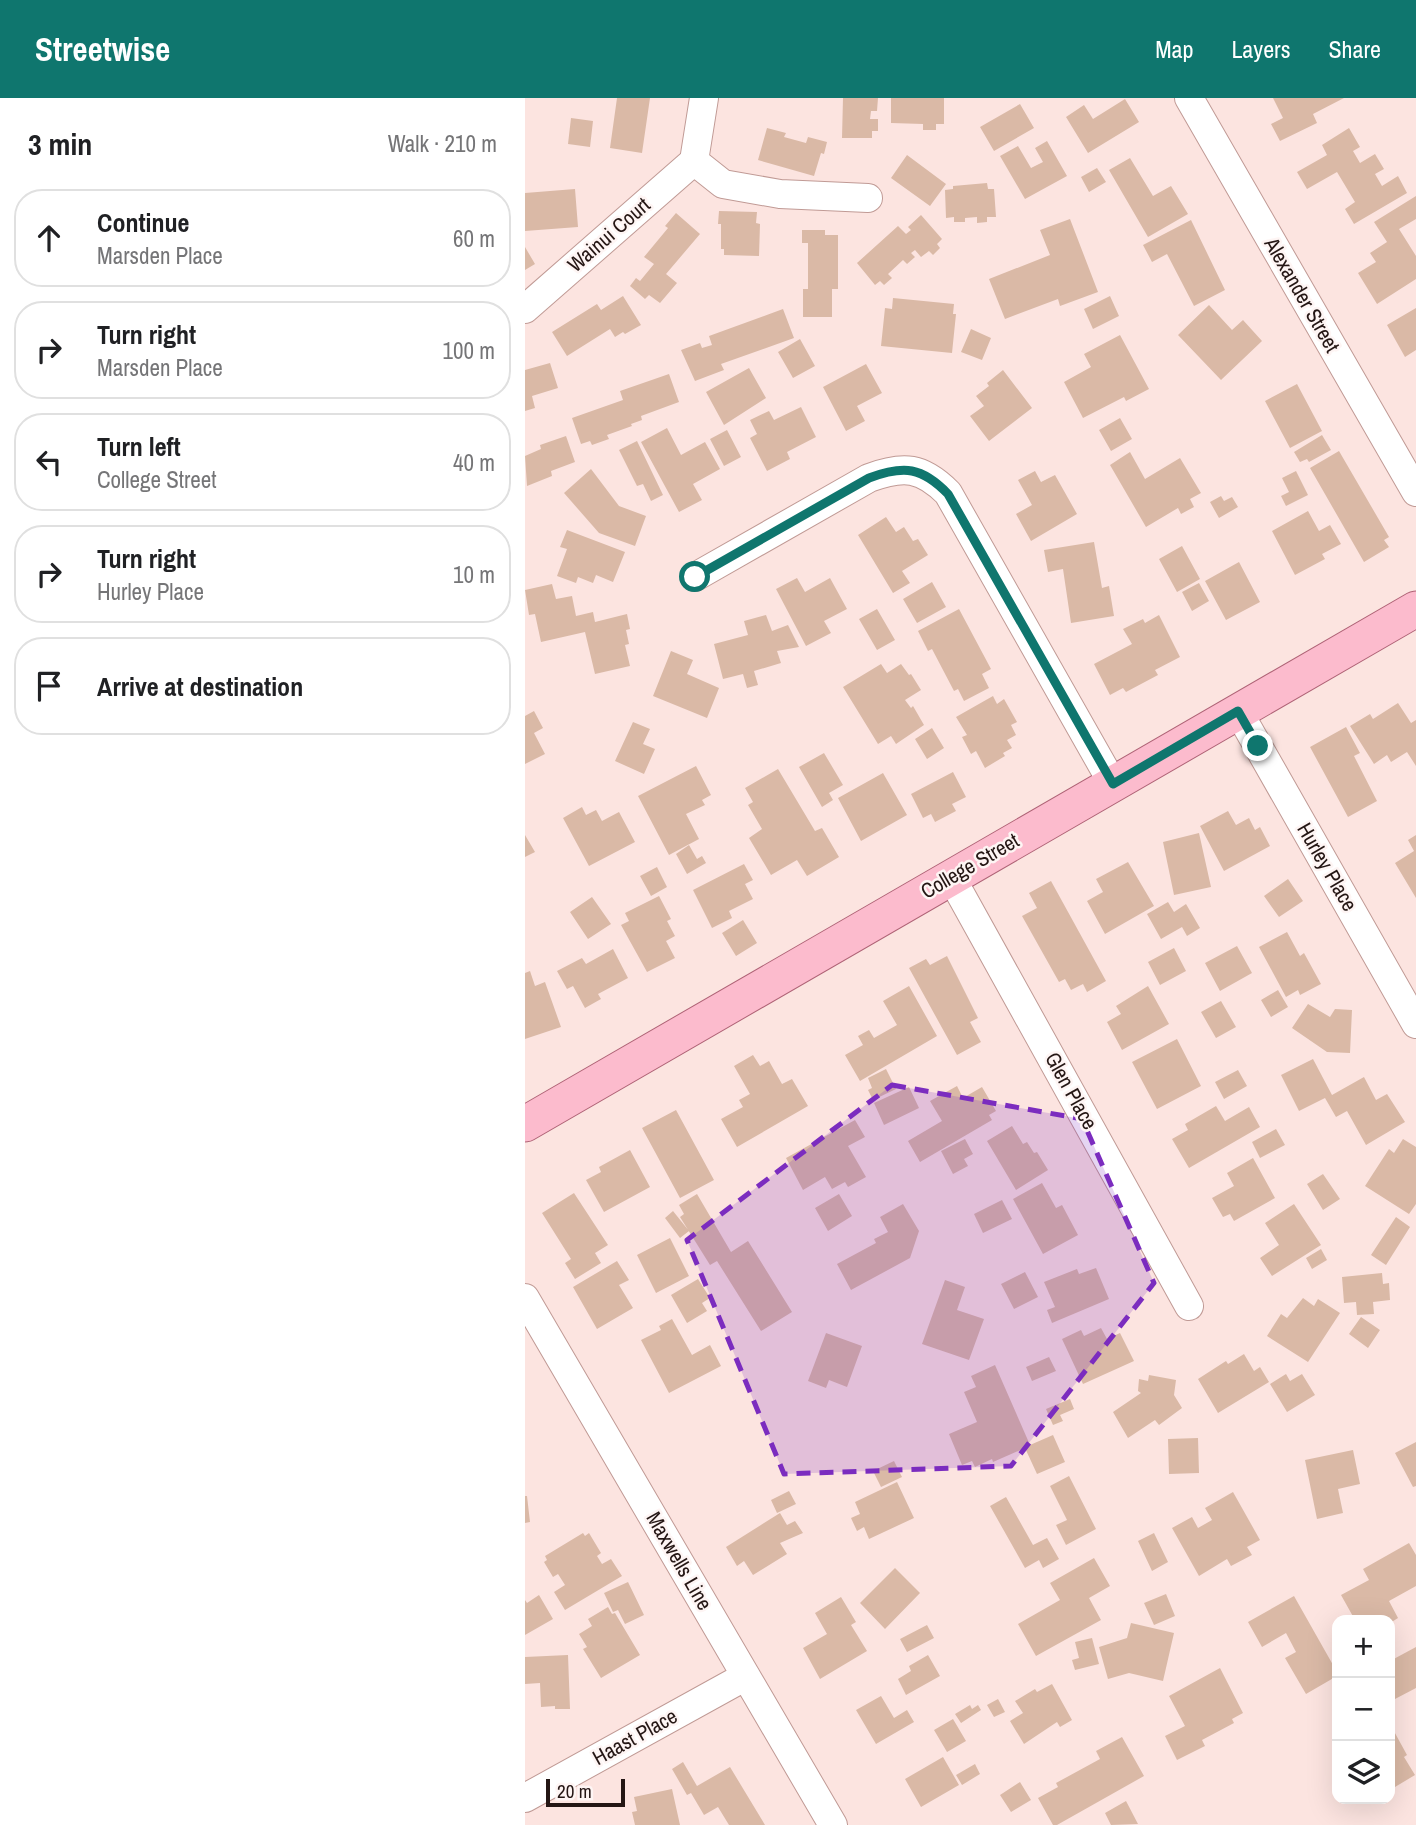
<!DOCTYPE html>
<meta charset="utf-8">
<style>
body{margin:0;font-family:"Archivo Narrow",sans-serif;background:#f2f2f2;color:#202124}
.controls{position:absolute;right:21px;bottom:21px;display:grid;overflow:hidden;border-radius:14px;box-shadow:0 7px 28px #0002}
.controls button{width:63px;height:63px;display:grid;place-items:center;padding:0;border:0;border-bottom:2px solid #e0e0e0;background:#fff;color:#202124;font:35px sans-serif}
.scale{position:absolute;left:21px;bottom:18px;width:79px;box-sizing:border-box;padding-left:7px;border:4px solid #241614;border-top:0;font-size:19px;line-height:24px;white-space:nowrap;color:#241614;-webkit-text-stroke:5px #fef5f4;paint-order:stroke}
.stop{position:absolute;width:21px;height:21px;margin:-16px;border:5px solid #0f766e;border-radius:50%;background:#fff}
.stop.end{background:#0f766e;border-color:#fff;box-shadow:0 2px 7px #0008}
.list{margin:0;padding:0;list-style:none}
h2{display:flex;justify-content:space-between;align-items:center;height:91px;margin:0;padding:0 28px;font-size:30px}
h2 small{font-size:23px;font-weight:400;color:#757577}
.list li{display:grid;grid-template-columns:46px 1fr auto;gap:21px;align-items:center;box-sizing:border-box;height:98px;margin:0 14px 14px;padding:0 14px;border:2px solid #e0e0e0;border-radius:28px}
.list b{display:block;font-size:26px;white-space:nowrap}
.list p{margin:0;font-size:23px;white-space:nowrap;color:#757577}
.list em{font-size:23px;font-style:normal;color:#757577}
.icon{flex:none;width:38px;height:38px;fill:none;stroke:currentColor;stroke-width:2;stroke-linecap:round;stroke-linejoin:round}
.map{position:relative;flex:none;width:891px;height:1727px;overflow:hidden}
header{display:flex;align-items:center;gap:42px;box-sizing:border-box;height:98px;padding:0 35px;background:#0f766e;color:#fff}
header strong{font-size:33px}
nav{display:flex;gap:38px;margin-inline-start:auto;font-size:24px}
main{display:flex}
aside{flex:1;background:#fff}
.map>svg:first-child{display:block}
</style>
<header>
<strong>Streetwise</strong>
<nav><a>Map</a><a>Layers</a><a>Share</a></nav>
</header>
<main>
<aside>
<h2>3 min<small>Walk · 210 m</small></h2>
<ul class="list">
<li><svg class="icon" aria-label="ahead" viewBox="0 0 24 24"><path d="M12 20V5M6 11l6-6 6 6"/></svg><div><b>Continue</b><p>Marsden Place</p></div><em>60 m</em></li>
<li><svg class="icon" aria-label="right" viewBox="0 0 24 24"><path d="M7 20v-9h11M14 6l5 5-5 5"/></svg><div><b>Turn right</b><p>Marsden Place</p></div><em>100 m</em></li>
<li><svg class="icon" aria-label="left" viewBox="0 0 24 24"><path d="M17 20v-9H6M10 6l-5 5 5 5"/></svg><div><b>Turn left</b><p>College Street</p></div><em>40 m</em></li>
<li><svg class="icon" aria-label="right" viewBox="0 0 24 24"><path d="M7 20v-9h11M14 6l5 5-5 5"/></svg><div><b>Turn right</b><p>Hurley Place</p></div><em>10 m</em></li>
<li><svg class="icon" aria-label="arrive" viewBox="0 0 24 24"><path d="M6 21V4h12l-3 4 3 4H6"/></svg><div><b>Arrive at destination</b></div></li>
</ul>
</aside>
<div class="map">
<svg width="891" height="1727" viewBox="0 0 891 1727">
<rect width="100%" height="100%" fill="#fce4e0"/>
<path fill="#dab9a6" d="M92 0H125L117 55 85 50Z
M318 0H353L352 13H346L345 21H353V33H347V40H317Z
M366 0H419V26H411V32H398V26L366 25Z
M748 0H819L788 16 792 25 755 43 746 26 758 20Z
M600 1 614 24 563 55 541 19 559 7 568 21Z
M495 6 509 30 469 53 455 29Z
M46 20 68 23 65 49 43 46Z
M242 30 261 35 259 39 281 45 283 39 302 44 299 56 296 55 289 78 233 62Z
M824 30 835 49 828 53 835 65 850 56 859 71 850 76 857 88 873 78 882 95 829 126 820 111 830 104 812 74 782 91 772 74 802 57 797 47Z
M522 43 542 78 500 101 475 58 493 48 506 70 518 64 510 50Z
M382 57 421 86 405 108 366 80Z
M605 60 628 98 646 88 663 116 623 139 584 72Z
M572 70 581 84 564 94 556 79Z
M462 85 463 91H469L471 119H462V124L452 125V119L440 120V124H429V119L421 120 420 92 428 91V88Z
M50 91 53 129 0 133V95Z
M891 98V121L874 131 891 158V181L852 206 833 175 851 164 845 155 862 144 849 124Z
M194 113 232 114 231 125 235 126 234 158 199 157V151H196V126H193Z
M151 115 175 136 141 176 152 185 135 205 124 197 120 201 105 188 111 180 115 183 129 166 119 159 143 130 140 128Z
M396 117 417 141 412 146 415 150 408 157 404 153 396 159 390 152 386 155 390 159 382 166 378 162 363 176 367 180 359 187 355 183 350 187 332 165 373 128 381 136 386 132 383 129Z
M545 121 573 194 535 208 533 201 480 221 464 181 525 157 515 132Z
M666 122 700 192 669 208 642 156 627 164 618 147Z
M277 132H300V137H313V191H307V219H278V191H283V145H277Z
M0 149 10 166 0 172Z
M98 198 116 227 100 236 98 234 90 239 85 231 42 258 27 234 72 206 76 212Z
M585 198 594 218 568 231 559 211Z
M368 200 429 206 428 216H431L427 255 356 248 360 210 367 211Z
M684 207 707 232 718 222 737 243 696 282 653 237Z
M891 210V252L880 259 862 227Z
M258 211 269 240 196 266 199 272 170 283 156 252 175 245 177 250 187 247 184 238Z
M446 231 466 240 457 262 436 254Z
M595 237 624 291 601 303 599 299 558 320 539 284 566 269 559 256Z
M275 241 290 268 268 280 253 254Z
M25 265 33 290 7 298 10 310 0 313V272Z
M341 266 357 295 332 308 340 323 321 333 298 289Z
M224 270 241 300 199 327 181 294Z
M478 272 507 310 464 343 445 318 459 308 451 298 464 288 462 285Z
M144 276 154 304 116 318 117 322 106 326 107 328 82 337 84 341 67 347 65 343 56 346 47 320 98 302 95 293Z
M772 286 797 333 765 350 740 303Z
M276 309 291 339 262 354 265 361 242 373 225 340 232 336 225 322 244 313 249 322Z
M595 320 607 341 586 353 574 332Z
M142 330 156 357 180 344 195 371 168 386 177 402 154 414 116 344Z
M202 332 216 359 199 368 185 341Z
M797 337 806 352 784 364 782 361 775 364 769 354Z
M41 338 50 364 26 373 27 378 2 388 0 358 16 351 15 347Z
M112 343 138 397 126 403 118 386 112 388 94 352Z
M814 353 864 439 859 442 864 449 839 464 785 370Z
M605 354 620 381 655 360 676 395 665 401 669 409 656 416 653 410 621 429 585 367Z
M66 371 94 408 121 418 110 448 74 435 39 395Z
M510 373 516 384 530 377 552 416 506 443 491 416 507 407 493 382Z
M771 373 783 397 761 408 756 398 764 394 757 380Z
M696 398 699 403 707 399 713 409 694 420 685 404Z
M783 413 794 433 805 427 816 446 797 456 800 461 770 477 747 433Z
M361 419 371 434 379 429 388 443 393 441 403 457 377 473 385 485 368 495 333 437Z
M42 432 100 454 88 484 71 477 68 485 53 479 51 485 32 478 42 451 35 449Z
M569 444 577 490 584 488 589 518 546 525 538 471 523 474 519 452Z
M657 448 675 481 652 494 634 461Z
M714 464 735 504 701 522 680 483Z
M272 480 280 494 305 480 322 511 299 523 306 535 281 548 251 491Z
M407 484 421 509 392 525 378 501Z
M674 485 684 503 667 513 657 494Z
M27 486 31 501 47 498 51 518 68 514 70 524 102 516 105 531 101 532 104 546 100 547 105 568 70 576 60 534 16 544 10 516 4 517 0 492Z
M352 511 370 542 352 552 334 521Z
M434 511 466 571 457 576 464 590 439 603 433 591 429 593 407 551 403 553 393 533Z
M241 517 247 533 263 527 274 549 252 553 256 565 229 573 233 587 222 590 218 576 198 581 189 546 223 537 219 523Z
M634 517 655 559 630 572 633 577 601 594 598 590 585 597 569 566 607 546 598 531 618 521 620 525Z
M146 553 168 562 162 576 194 590 182 620 128 598Z
M356 566 362 575 376 566 384 577 386 576 396 592 380 602 386 610 388 608 399 627 371 646 366 638 353 646 318 589Z
M468 598 472 606 479 601 492 624 486 627 491 637 482 642 487 650 478 655 480 658 460 670 451 653 446 656 437 639 442 637 431 619Z
M873 605 886 625 891 622V668L882 654 866 664 862 657 849 666 825 628 845 616 848 621Z
M9 613 18 630 9 635 20 656 0 666V618Z
M108 624 125 631 118 646 130 651 119 676 90 663Z
M821 629 835 655 829 658 852 703 823 719 785 649Z
M407 630 419 650 402 661 390 641Z
M299 655 318 687 304 695 308 702 297 709 274 669Z
M171 668 186 697 177 702 180 707 161 716 174 741 144 757 113 698Z
M253 671 290 733 297 730 314 759 282 778 272 762 246 777 224 740 237 731 223 707 228 704 220 690Z
M428 674 441 699 427 706 431 713 410 724 406 716 398 720 386 696Z
M358 675 382 717 336 743 313 700Z
M57 709 61 717 71 712 77 723 94 714 110 744 64 768 38 720Z
M703 713 711 727 724 720 730 732 735 729 745 748 699 773 675 728Z
M674 735 686 789 649 797 638 744Z
M0 737 10 754 0 759Z
M891 737V800L870 765 889 753 883 742Z
M164 747 172 761 177 758 181 765 162 776 151 756Z
M603 764 629 808 580 836 562 803 578 794 571 781Z
M219 766 228 782 220 786 228 801 204 813 207 820 187 830 168 792Z
M132 769 142 789 126 798 115 778Z
M763 781 778 803 754 819 739 798Z
M526 783 581 883 562 894 558 886 546 892 540 881 534 884 497 818 512 810 504 795Z
M134 798 146 821 142 823 150 838 141 843 150 860 122 874 96 827 104 823 100 815Z
M67 799 86 826 63 841 45 814Z
M643 804 649 814 661 806 675 830 662 838 657 829 636 841 622 816Z
M218 822 232 845 211 858 197 835Z
M762 834 775 858 779 855 796 886 775 897 773 892 761 899 734 849Z
M712 848 727 875 695 893 680 865Z
M649 850 661 873 635 887 623 864Z
M88 851 103 880 73 896 76 901 60 910 48 888 42 891 32 873 57 860 61 866Z
M422 858 453 920 445 924 456 944 432 957 384 870 401 861 405 867Z
M5 873 10 888 20 884 36 929 0 941V875Z
M384 888 412 938 335 983 320 957 338 947 333 938 344 932 349 940 372 927 358 903Z
M623 888 644 926 597 952 582 924 596 916 591 908Z
M753 892 763 909 746 919 736 902Z
M696 903 711 929 691 940 676 914Z
M783 906 805 919 810 911 827 912 825 955 802 954 767 930Z
M652 941 676 988 632 1011 607 964Z
M228 957 235 968 244 963 257 986 267 981 283 1008 212 1049 196 1021 218 1009 214 1002 225 996 209 968Z
M788 961 807 997 839 979 851 1002 862 996 880 1024 841 1047 822 1013 811 1019 800 1000 774 1013 756 977Z
M361 971 371 991 348 1002 343 992 347 990 343 980Z
M713 972 722 988 699 1001 690 984Z
M432 988 438 1000 457 989 471 1013 464 1017 467 1022 395 1064 383 1043 417 1023 405 1003Z
M384 989 394 1010 359 1027 349 1005Z
M691 1008 700 1023 724 1009 735 1029 664 1070 647 1041 663 1032 660 1026Z
M151 1012 189 1082 155 1100 117 1030Z
M330 1022 340 1039 323 1048 341 1079 323 1089 320 1084 307 1091 300 1079 278 1092 261 1060Z
M487 1028 498 1046 502 1044 509 1055 512 1054 523 1072 491 1092 462 1043Z
M751 1031 760 1047 735 1060 727 1044Z
M440 1041 448 1056 439 1061 443 1068 428 1076 416 1053Z
M878 1041 891 1049V1106L884 1116 840 1088 864 1051 869 1055Z
M105 1052 125 1089 79 1114 61 1082 76 1074 74 1069Z
M728 1060 750 1100 709 1123 705 1116 698 1119 687 1100 709 1088 702 1075Z
M798 1076 815 1101 798 1112 782 1086Z
M517 1085 531 1110 537 1107 553 1137 518 1156 488 1101Z
M49 1095 83 1147 70 1155 76 1165 50 1181 40 1165 46 1161 17 1115Z
M172 1096 206 1154 223 1143 267 1214 236 1233 192 1163 185 1167 155 1119 159 1116 154 1107Z
M314 1096 327 1118 303 1133 290 1110Z
M477 1102 487 1121 458 1135 449 1116Z
M378 1106 394 1133 385 1160 326 1192 312 1166 351 1145 349 1141 363 1134 355 1119Z
M769 1106 796 1147 747 1178 735 1160 754 1147 740 1125Z
M148 1113 164 1133 155 1140 140 1120Z
M871 1119 885 1129 861 1167 846 1157Z
M145 1140 164 1178 131 1195 112 1157Z
M796 1151 802 1162 787 1171 781 1160Z
M92 1163 104 1182 94 1187 108 1210 72 1231 48 1189Z
M571 1170 584 1201 527 1225 522 1212 530 1209 519 1184 552 1171 554 1176Z
M500 1174 513 1199 489 1211 476 1186Z
M857 1175 858 1186 864 1185 865 1202 848 1204 849 1216 832 1217 831 1204 819 1205 817 1179Z
M173 1181 185 1200 177 1205 182 1213 162 1225 146 1197Z
M420 1182 440 1189 432 1212 459 1221 444 1262 397 1246Z
M778 1200 789 1208 793 1201 815 1215 783 1264 742 1238 756 1216 762 1220Z
M836 1219 855 1232 843 1250 824 1236Z
M147 1221 167 1257 185 1247 196 1268 144 1295 116 1242 136 1232 134 1228Z
M576 1230 582 1241 595 1235 609 1263 558 1286 537 1241 556 1232 559 1238Z
M301 1235 337 1248 322 1289 304 1282 301 1290 283 1283Z
M719 1256 729 1273 735 1269 744 1284 693 1315 673 1281 701 1263 703 1266Z
M524 1259 531 1273 507 1283 501 1269Z
M470 1267 505 1347 528 1337 540 1364 512 1376 500 1350 468 1364 467 1361 450 1369 447 1363 437 1367 424 1336 452 1324 439 1294 451 1289 446 1278Z
M761 1276 765 1283 777 1276 790 1297 762 1314 745 1286Z
M624 1277 651 1282 649 1297 657 1310 634 1327 630 1322 603 1340 588 1314 616 1295 613 1293 614 1281 623 1283Z
M545 1301 549 1311 535 1317 538 1323 528 1327 521 1311Z
M673 1340 674 1375 644 1376 643 1341Z
M891 1344V1388L888 1389 870 1355Z
M828 1352 835 1386 813 1391 818 1415 792 1421 780 1362Z
M369 1363 377 1379 356 1389 348 1373Z
M544 1378 571 1431 541 1447 531 1427 542 1422 525 1388Z
M372 1384 389 1420 344 1441 339 1429 332 1433 326 1420 335 1416 330 1404Z
M264 1393 271 1406 252 1415 246 1402Z
M708 1394 735 1442 722 1449 727 1457 706 1468 702 1461 674 1478 647 1430 667 1419 673 1430 687 1422 680 1410Z
M0 1398H2L5 1424 0 1425Z
M481 1399 508 1447 522 1440 534 1461 518 1470 514 1462 500 1470 465 1408Z
M255 1415 262 1427 270 1423 278 1435 255 1445 262 1456 228 1477 219 1463 212 1468 201 1449Z
M58 1435 60 1438 64 1435 76 1455 72 1458 77 1466 86 1461 97 1478 40 1512 29 1494 40 1487 33 1476 28 1479 19 1464 22 1462 20 1458Z
M629 1435 643 1464 627 1473 613 1443Z
M884 1445 891 1457V1488L864 1503 873 1520 865 1525V1522H830L816 1497 844 1482 838 1471Z
M569 1460 585 1488 564 1500 576 1522 511 1558 493 1526 535 1502 525 1485Z
M370 1470 395 1495 360 1531 335 1505Z
M103 1484 119 1517 100 1526 93 1512 88 1514 79 1495Z
M641 1496 650 1518 629 1527 619 1505Z
M14 1497 28 1521 0 1537V1502L2 1505Z
M769 1498 812 1574V1578L781 1596 760 1560 771 1554 761 1535 737 1549 723 1524Z
M316 1499 331 1524 326 1527 342 1553 295 1581 278 1550 302 1536 290 1515Z
M83 1509 87 1516 90 1515 115 1557 76 1580 58 1551 62 1549 54 1536 67 1528 63 1521Z
M606 1525 649 1535 638 1583 604 1575 583 1581 574 1549 602 1540Z
M402 1527 409 1540 382 1554 375 1541Z
M567 1540 574 1566 550 1572 547 1562 554 1560 550 1544Z
M891 1549V1590L870 1601 865 1591V1563Z
M43 1557 45 1611H30V1608L16 1609 15 1585 0 1586V1559Z
M403 1557 415 1578 381 1597 373 1581 386 1573 384 1568Z
M695 1570 718 1615 707 1621 709 1625 677 1642 680 1648 652 1662 640 1638 660 1628 644 1598Z
M527 1586 547 1622 535 1629 532 1624 499 1646 485 1623 498 1615 490 1603 510 1591 512 1594Z
M356 1598 369 1620 382 1612 389 1624 351 1646 331 1612Z
M473 1601 480 1614 469 1619 462 1607Z
M445 1607 447 1611 453 1607 456 1612 436 1625 430 1616Z
M428 1621 441 1643 422 1654 409 1632Z
M865 1626 882 1657 879 1659 890 1677 865 1692Z
M597 1639 619 1678 532 1727H528L513 1700 533 1689 531 1685 575 1661 571 1653Z
M418 1659 434 1687 396 1709 380 1681Z
M158 1664 172 1688 205 1669 240 1727H204L193 1709 179 1717 166 1695 162 1697 147 1671Z
M450 1666 455 1676 437 1687 431 1677Z
M495 1684 506 1702 486 1714 475 1697Z
M147 1691 155 1727H110L107 1714 112 1713 109 1699Z
M601 1703 613 1726 586 1727 580 1715Z"/>
<g fill="none" stroke-linecap="round" stroke-linejoin="round">
<defs>
<path id="minor" d="M664 0 891 394
M169 63 198 86 255 96 343 100
M0 211 169 63 179 0
M170 479 344 380C379 367 397 369 423 395L588 686
M713 613 891 926
M426 779 664 1208
M0 1200 308 1727
M0 1700 221 1578"/>
<path id="major" d="M0 1026 891 511"/>
</defs>
<use href="#minor" stroke="#c09a95" stroke-width="30"/>
<use href="#major" stroke="#af6376" stroke-width="37"/>
<use href="#minor" stroke="#fff" stroke-width="28"/>
<use href="#major" stroke="#fcbbcd" stroke-width="35"/>
</g>
<g fill="none" stroke-linecap="round" stroke-linejoin="round">
<path stroke="#0f766e" stroke-width="9" d="M170 479 344 380C379 367 397 369 423 396L588 686 713 613 733 648"/>
</g>
<path fill="#7b2cbf" fill-opacity="0.2" stroke="#7b2cbf" stroke-width="5" stroke-dasharray="14 9" stroke-linejoin="round" d="M367 987 557 1021 629 1185 486 1368 259 1376 162 1142Z"/>
<g text-anchor="middle" stroke-width="5" stroke-linejoin="round" paint-order="stroke">
<g font-size="21" fill="#241614" stroke="#fef5f4">
<text transform="translate(84 137) rotate(-41)" y="7">Wainui Court</text>
<text transform="translate(777 197) rotate(60)" y="7">Alexander Street</text>
<text transform="translate(445 768) rotate(-30)" y="7">College Street</text>
<text transform="translate(802 769) rotate(60)" y="7">Hurley Place</text>
<text transform="translate(546 993) rotate(61)" y="7">Glen Place</text>
<text transform="translate(154 1463) rotate(60)" y="7">Maxwells Line</text>
<text transform="translate(110 1639) rotate(-29)" y="7">Haast Place</text>
</g>
</g>
</svg>
<div class="controls">
<button>+</button>
<button>−</button>
<button><svg class="icon" aria-label="layers" viewBox="0 0 24 24"><path d="M12 4l9 5-9 5-9-5zM3 14l9 5 9-5"/></svg></button>
</div>
<div class="scale">20 m</div>
<div class="stop" style="left:170px;top:479px"></div>
<div class="stop end" style="left:733px;top:648px"></div>
</div>
</main>
